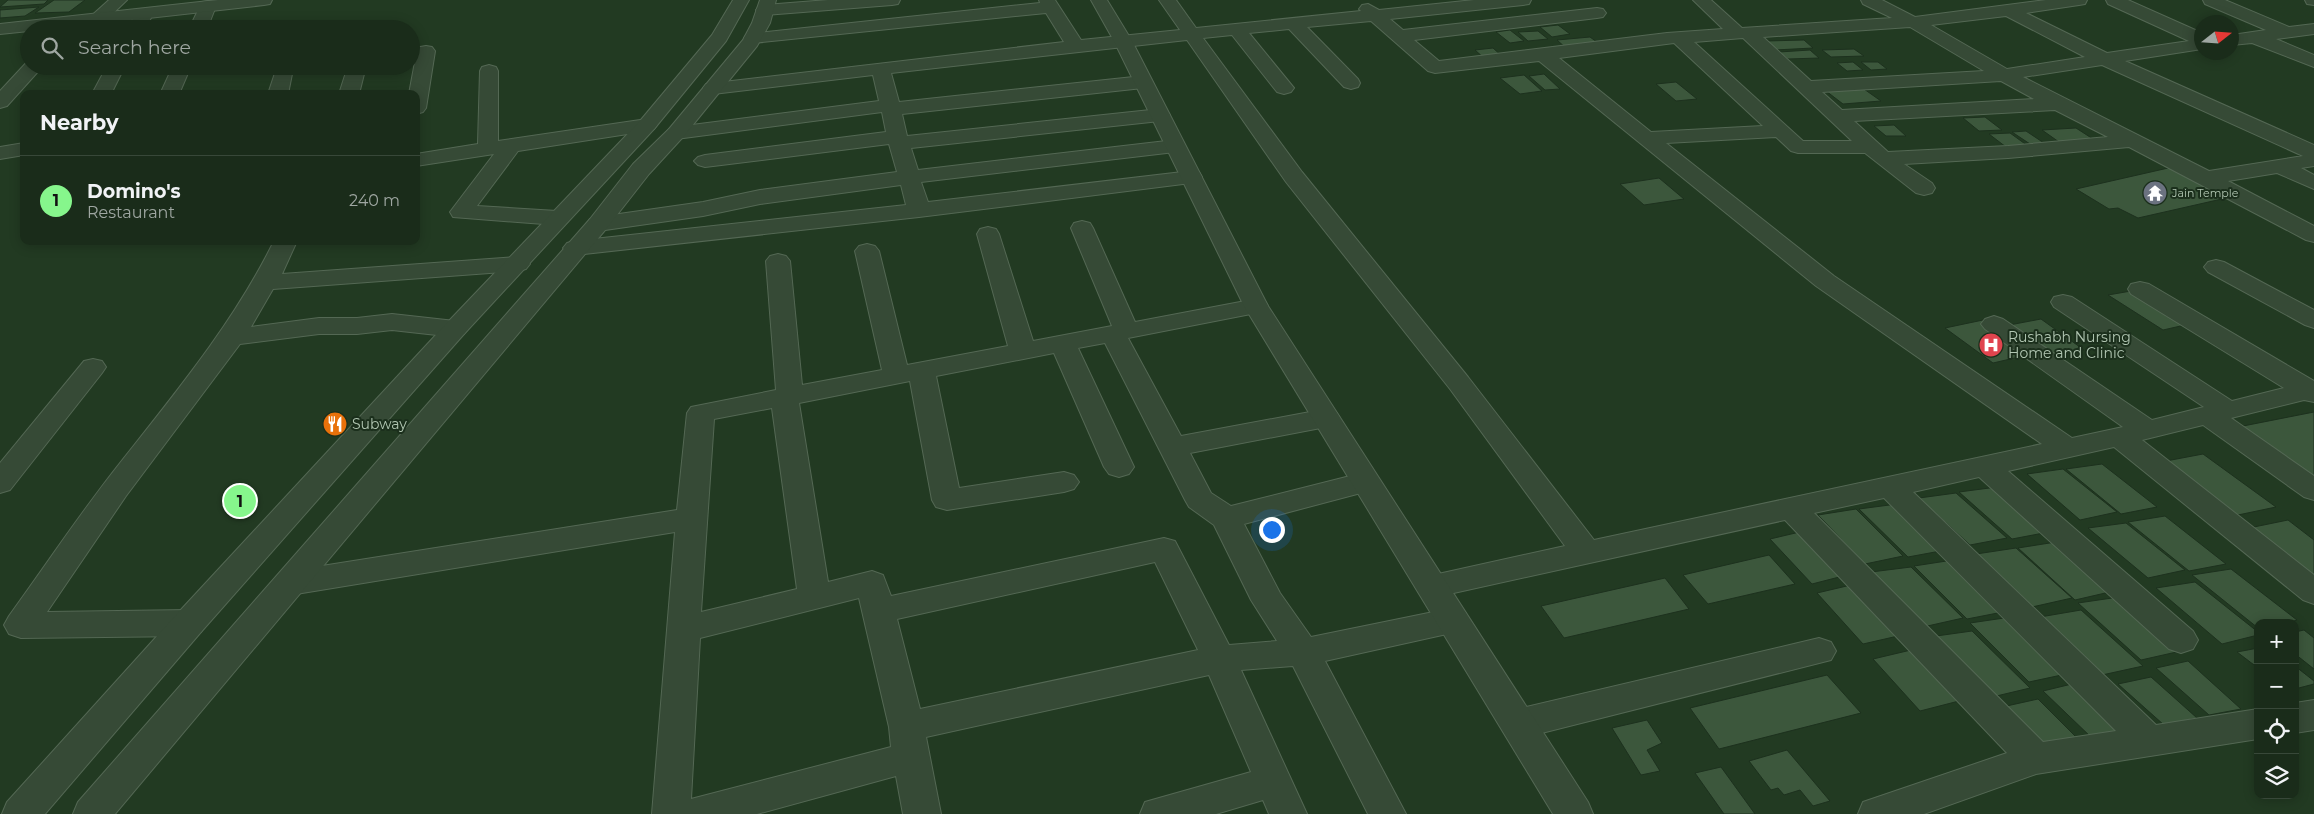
<!DOCTYPE html>
<meta charset="utf-8">
<style>
body{margin:0;font-family:Montserrat,sans-serif;background:#233423;color:#f1f3f6}
.controls{position:absolute;right:15px;bottom:15px;display:grid;overflow:hidden;border-radius:10px;box-shadow:0 2px 12px #0003}
.controls button{width:45px;height:45px;display:grid;place-items:center;padding:0;border:0;border-bottom:1px solid #384839;background:#1a2c1a;color:#f1f3f6;font:25px sans-serif}
.compass{position:absolute;left:2194px;top:15px;width:45px;height:45px;border-radius:50%;background:#1a2c1a;box-shadow:0 2px 12px #0003;rotate:73deg}
.you{position:absolute;left:1271px;top:529px;width:18px;height:18px;margin:-12px;border:4px solid #fff;border-radius:50%;background:#1a73e8;box-shadow:0 0 0 8px #1a73e833}
.badge{display:grid;place-items:center;width:32px;height:32px;border-radius:50%;background:#86f68c;color:#111;font-size:16px;font-weight:700}
.pin{position:absolute;translate:-50% -50%;border:2px solid #fff;box-shadow:0 1px 5px #0006}
.list{margin:0;padding:0;list-style:none}
h2{display:flex;justify-content:space-between;align-items:center;height:65px;margin:0;padding:0 20px;font-size:21px}
h2 small{font-size:16px;font-weight:400;color:#9fa7a2}
.list li{display:grid;grid-template-columns:32px 1fr auto;gap:15px;align-items:center;box-sizing:border-box;height:90px;padding:0 20px;border-top:1px solid #384839}
.list b{display:block;font-size:19px;white-space:nowrap}
.list p{margin:0;font-size:16px;white-space:nowrap;color:#9fa7a2}
.list em{font-size:16px;font-style:normal;color:#9fa7a2}
.icon{flex:none;width:28px;height:28px;fill:none;stroke:currentColor;stroke-width:2;stroke-linecap:round;stroke-linejoin:round}
.map{position:relative;flex:none;width:2314px;height:814px;overflow:hidden}
.search{position:absolute;background:#1a2c1a;box-shadow:0 2px 12px #0003;left:20px;top:20px;width:400px;height:55px;display:flex;align-items:center;gap:12px;box-sizing:border-box;padding:0 18px;border-radius:28px;color:#9fa7a2;font-size:19px}
.panel{position:absolute;background:#1a2c1a;box-shadow:0 2px 12px #0003;left:20px;top:90px;width:400px;height:155px;border-radius:10px}
.map>svg:first-child{display:block}
</style>
<div class="map">
<svg width="2314" height="814" viewBox="0 0 2314 814">
<rect width="100%" height="100%" fill="#223a22"/>
<path fill="#3c573c" stroke="#1d311e" d="M8 0H48L44 4 0 7Z
M54 0H85L69 12 35 13Z
M39 7 25 16 0 18V10Z
M1558 25 1570 34 1552 37 1540 27Z
M1510 30 1524 41 1510 43 1496 32Z
M1538 31 1548 39 1528 41 1518 32Z
M1590 37 1601 45 1567 49 1557 40Z
M1804 40 1813 48 1775 50 1766 41Z
M1493 48 1503 57 1485 59 1475 50Z
M1854 49 1864 56 1831 57 1822 50Z
M1810 50 1819 58 1788 59 1779 52Z
M1853 62 1863 70 1847 71 1837 63Z
M1861 62H1878L1887 69 1871 70Z
M1544 74 1560 89 1545 90 1529 76Z
M1524 75 1542 91 1520 94 1500 78Z
M1676 82 1697 99 1676 101 1656 84Z
M1864 89 1881 101 1843 104 1826 91Z
M1985 117 2002 130 1979 131 1963 118Z
M1894 125 1906 136H1886L1874 126Z
M2076 128 2093 139 2059 142 2042 130Z
M2026 131 2044 143 2030 144 2012 132Z
M2010 133 2028 146 2006 147 1989 134Z
M2177 166 2235 196 2138 218 2118 208 2109 209 2076 189Z
M1659 178 1684 199 1644 205 1620 184Z
M2131 291 2185 325 2163 330 2108 295Z
M2041 319 2084 350 2046 357 2004 326Z
M1983 320 2032 354 1993 363 1945 328Z
M2314 412V481L2238 427Z
M2203 454 2276 507 2238 515 2166 461Z
M2102 464 2157 507 2121 514 2066 469Z
M2063 469 2117 512 2080 520 2027 474Z
M1997 487 2049 532 2012 539 1959 492Z
M1956 493 2007 538 1970 545 1919 498Z
M1897 504 1946 550 1908 557 1859 509Z
M1856 509 1903 556 1865 564 1818 515Z
M2165 516 2226 564 2189 571 2128 522Z
M2288 520 2314 540V578L2249 528Z
M2126 523 2185 570 2148 578 2088 528Z
M1804 531 1847 575 1812 584 1770 539Z
M2056 542 2114 591 2075 600 2018 548Z
M2016 548 2072 598 2032 607 1976 554Z
M1769 555 1795 584 1708 604 1683 575Z
M1953 560 2008 611 1967 619 1914 566Z
M1911 567 1963 618 1923 627 1871 572Z
M2231 569 2297 620 2287 623H2258V628L2192 575Z
M1665 578 1689 609 1564 638 1541 606Z
M2195 582 2258 632V635L2222 644 2156 588Z
M1851 585 1898 636 1863 644 1817 593Z
M2119 597 2181 651 2141 660 2078 603Z
M2081 610 2143 666 2102 675 2040 617Z
M2011 617 2071 673 2029 682 1970 623Z
M2304 630 2314 638V669L2295 654V632Z
M1972 631 2030 688 1988 698 1929 637Z
M2258 648V668L2237 652Z
M1911 650 1959 701 1920 711 1873 659Z
M2188 661 2241 709 2209 715 2156 668Z
M2295 666 2314 681V684L2295 689Z
M1827 675 1861 713 1719 749 1690 708Z
M2151 677 2197 718 2164 725 2118 684Z
M2076 683 2127 733 2093 739 2043 691Z
M2038 699 2080 741 2047 750 2002 707Z
M1647 720 1662 743 1647 750 1660 771 1641 775 1612 728Z
M1787 750 1830 801 1813 806 1800 790 1784 795 1778 788 1771 790 1749 761Z
M1721 767 1755 814H1724L1695 773Z"/>
<g fill="none" stroke-linecap="round" stroke-linejoin="round">
<defs>
<path id="minor" d="M109 0H127L104 22H92L89 18Z
M828 0H900L898 4 892 5 765 15 759 14 756 10 759 6 765 5Z
M1039 0H1055L1081 40 1180 30 1159 0H1176L1196 28 1361 11 1359 9 1362 5 1368 4 1379 10 1474 0H1531L1529 4 1523 5 1390 19 1403 30 1597 8 1603 9 1606 13 1603 17 1597 18 1414 40 1439 61 1667 33 1723 29 1693 0H1711L1742 28 1892 18 1863 4 1861 0H1882L1915 17 2046 0H2087L2085 4 2079 5 2026 13 2107 53 2189 41 2108 4 2106 0H2128L2202 33V49L2125 61 2314 145V166L2301 168 2314 175V189L2277 173 2228 181 2314 226V242L2306 240 2129 147 2008 158 1904 164 1932 183 1935 188 1932 193 1924 195 1916 193 1865 153H1798L1791 151 1776 137 1666 143 1834 276 2072 438 2123 427 1985 329 1981 324 1985 319 1994 316 2003 319 2152 420 2204 407 2054 307 2051 302 2054 297 2063 295 2072 297 2232 401 2284 388 2131 294 2128 289 2131 284 2140 282 2149 284 2314 381V402L2304 400 2231 418 2314 476V500L2304 497 2203 425 2142 440 2314 575V604L2303 600 2114 447 2008 471 2193 631 2198 640 2193 649 2181 653 2169 649 1979 477 1913 492 2156 725 2258 709V739L2036 774 1924 814H1858L1863 802 2007 753 1785 520 1431 598 1420 594 1415 586 1420 578 1565 546 1450 389 1286 182 1187 40 891 73 899 102 1143 76 1150 78 1152 82 1150 86 1143 88 902 114 907 136 1160 109 1167 111 1170 115 1167 119 1160 121 911 148 918 170 1175 140 1182 142 1185 146 1182 150 1175 152 921 182 928 202 1191 171 1199 172 1202 177 1199 182 919 217 575 255 567 253 563 248 567 243 575 241 906 205 901 185 760 204 703 216 598 231 590 229 587 224 590 219 598 217 703 202 760 190 897 172 889 144 705 167 698 165 694 161 698 157 705 155 886 132 882 112 676 139 669 137 666 133 669 129 676 127 879 101 873 75 713 94 706 92 703 88 706 84 1064 42 1046 13 753 43 747 42 744 38 747 34 1040 3ZM2006 16 2085 57 2007 69 1931 25ZM1371 21 1428 71 1435 73 1539 61 1816 286 2042 444 1594 540 1468 377 1302 172 1203 38 1232 35 1277 92 1284 94 1291 92 1294 88 1249 33 1289 29 1344 87 1351 89 1358 87 1360 83 1358 79 1307 27ZM1910 27 1984 71 1811 81 1763 37ZM1743 38 1852 141H1803L1694 42ZM1674 43 1763 126 1651 132 1559 58ZM2102 65 2303 156 2209 171 2023 77ZM2001 81 2034 99 1842 110 1822 92ZM2055 110 2108 137 2008 146 1888 152 1854 121ZM1884 498 2116 731 2043 742 1814 513Z
M2203 0H2225L2289 27 2314 24V34L2276 39 2314 55V67L2252 43 2232 45V35L2266 30 2205 4Z
M2305 0H2314V5L2307 4Z
M208 1 214 2 216 6 207 29H189L202 2Z
M144 9 150 10 153 14 145 29H127L138 10Z
M426 46 432 47 435 51 426 108 423 112 416 114V94H409L417 51 420 47Z
M27 62 29 66H43L7 106 0 108V91Z
M489 65 496 67 498 71V141L647 119 654 121 657 125 654 129 647 131 518 151 477 206 557 211 565 213 568 218 565 223 557 225 453 217 450 212 494 154 416 166V154L478 144 480 71 482 67Z
M107 66H125L111 94H92Z
M173 66H191L179 94H165L162 90Z
M348 66H366L359 94H339Z
M283 68 290 70 292 74 288 94H268L276 70Z
M24 143V155L0 159V147Z
M1082 221 1090 223 1093 228 1135 322 1256 299 1265 301 1268 306 1265 311 1256 313 1128 338 1181 436 1326 409 1336 412 1340 418 1336 424 1326 427 1190 453 1211 493 1231 506 1366 472 1376 475 1381 482 1376 489 1244 524 1280 593 1311 637 1453 608 1465 612 1470 621 1465 630 1325 661 1406 814H1368L1293 666 1241 670 1307 814H1269L1263 800 1216 814H1140L1145 802 1251 772 1209 675 926 737 941 814H903L896 776 757 814H652L675 532 290 595 279 591 274 583 279 575 290 571 677 510 687 413 691 407 776 390 766 261 770 256 778 254 786 256 790 261 802 385 882 370 855 251 859 246 867 244 875 246 879 251 907 365 1008 346 977 234 980 229 988 227 996 229 999 234 1033 341 1112 326 1071 228 1074 223ZM1105 343 1185 500 1189 507 1214 525 1251 600 1277 641 1229 645 1175 541 1164 538 891 596 883 575 872 571 828 582 799 403 910 381 932 500 936 507 947 510 1064 492 1074 489 1079 482 1074 475 1064 472 959 488 936 376 1054 353 1104 467 1109 474 1119 477 1129 474 1134 467 1078 348ZM772 408 797 589 701 612 714 419ZM1155 562 1198 650 920 709 897 619ZM859 598 889 727 891 747 691 799 700 638Z
M274 241H297L282 274 518 257 526 259 530 264 526 269 518 271 273 289 251 327 319 318H357L392 314 455 321 464 324 468 329 464 334 455 337 392 330 357 334H319L240 344 126 496 47 612 189 610 201 614 206 623 201 632 189 636 21 638 9 634 4 625 9 616C46 565 81 512 120 463 177 391 234 322 274 241Z
M2216 260 2224 262 2314 310V328L2305 325 2208 272 2204 267 2208 262Z
M93 359 102 361 106 367 102 373 10 490 0 493V463L84 361Z
M1819 638 1831 642 1836 651 1831 660 1518 739 1505 734 1500 724 1505 714 1518 709Z
M2314 700V730L2295 733V703Z"/>
<path id="tertiary" d="M218 0H272L270 4 264 5 50 29H29V31L0 34V24Z
M733 0H749L726 41 654 129 464 334 201 632 45 814H2L7 802 177 614 446 324 640 121 712 35Z
M760 0H776L770 23 757 46 683 137 649 174 606 229 115 814H73L78 802 590 219 633 164 669 129 743 40 752 23Z
M1091 0H1107L1132 41 1268 306 1588 802 1593 814H1553L1244 306 1114 41Z"/>
</defs>
<use href="#minor" stroke="#546854" stroke-width="2"/>
<use href="#tertiary" stroke="#546854" stroke-width="2"/>
<use href="#minor" fill="#364a36" fill-rule="evenodd"/>
<use href="#tertiary" fill="#364a36" fill-rule="evenodd"/>
</g>
<defs>
<symbol id="temple-disc" viewBox="-11 -11 22 22"><circle r="9.5" fill="#6b7280" stroke="#1b2f1c"/><path d="M0-6L5-2H3V0L6.5 2.5H4V6H1.5V3h-3V6H-4V2.5H-6.5L-3 0V-2H-5Z" fill="#fff"/></symbol>
<symbol id="hospital-disc" viewBox="-11 -11 22 22"><circle r="9.5" fill="#e0444e" stroke="#1b2f1c"/><path d="M-5-5h3v3.5h4V-5h3V5h-3V1.5h-4V5h-3Z" fill="#fff"/></symbol>
<symbol id="restaurant-disc" viewBox="-11 -11 22 22"><circle r="9.5" fill="#e8710a" stroke="#1b2f1c"/><path d="M-5-6h1v4h1v-4h1v4h1v-4h1v5L-1.5 .5V6h-2V.5L-5-1ZM5-6V6H3V1.5H1.5Q1.5-4 5-6Z" fill="#fff"/></symbol>
</defs>
<g fill-rule="evenodd">
<use href="#temple-disc" x="2141" y="179" width="28" height="28"/>
<use href="#hospital-disc" x="1977" y="331" width="28" height="28"/>
<use href="#restaurant-disc" x="321" y="410" width="28" height="28"/>
</g>
<g text-anchor="middle" stroke-width="4" stroke-linejoin="round" paint-order="stroke">
<g font-size="11" fill="#b1c6b2" stroke="#1b2f1c" text-anchor="start">
<text x="2172" y="197">Jain Temple</text>
</g>
<g font-size="14" fill="#b1c6b2" stroke="#1b2f1c" text-anchor="start">
<text x="2008" y="342">Rushabh Nursing<tspan x="2008" dy="16">Home and Clinic</tspan></text>
<text x="352" y="429">Subway</text>
</g>
</g>
</svg>
<div class="controls">
<button>+</button>
<button>−</button>
<button><svg class="icon" aria-label="locate" viewBox="0 0 24 24"><circle cx="12" cy="12" r="6"/><path d="M12 2v4M12 18v4M2 12h4M18 12h4"/></svg></button>
<button><svg class="icon" aria-label="layers" viewBox="0 0 24 24"><path d="M12 4l9 5-9 5-9-5zM3 14l9 5 9-5"/></svg></button>
</div>
<svg class="compass" viewBox="-18 -18 36 36"><path d="M0-13l5 13h-10z" fill="#e53935"/><path d="M0 13l5-13h-10z" fill="#9fa7a2"/></svg>
<div class="you"></div>
<div class="pin badge" style="left:240px;top:501px">1</div>
<div class="search"><svg class="icon" aria-label="search" viewBox="0 0 24 24"><circle cx="10" cy="10" r="6"/><path d="M15 15l6 6"/></svg>Search here</div>
<section class="panel">
<h2>Nearby<small></small></h2>
<ul class="list">
<li><span class="badge">1</span><div><b>Domino's</b><p>Restaurant</p></div><em>240 m</em></li>
</ul>
</section>
</div>
